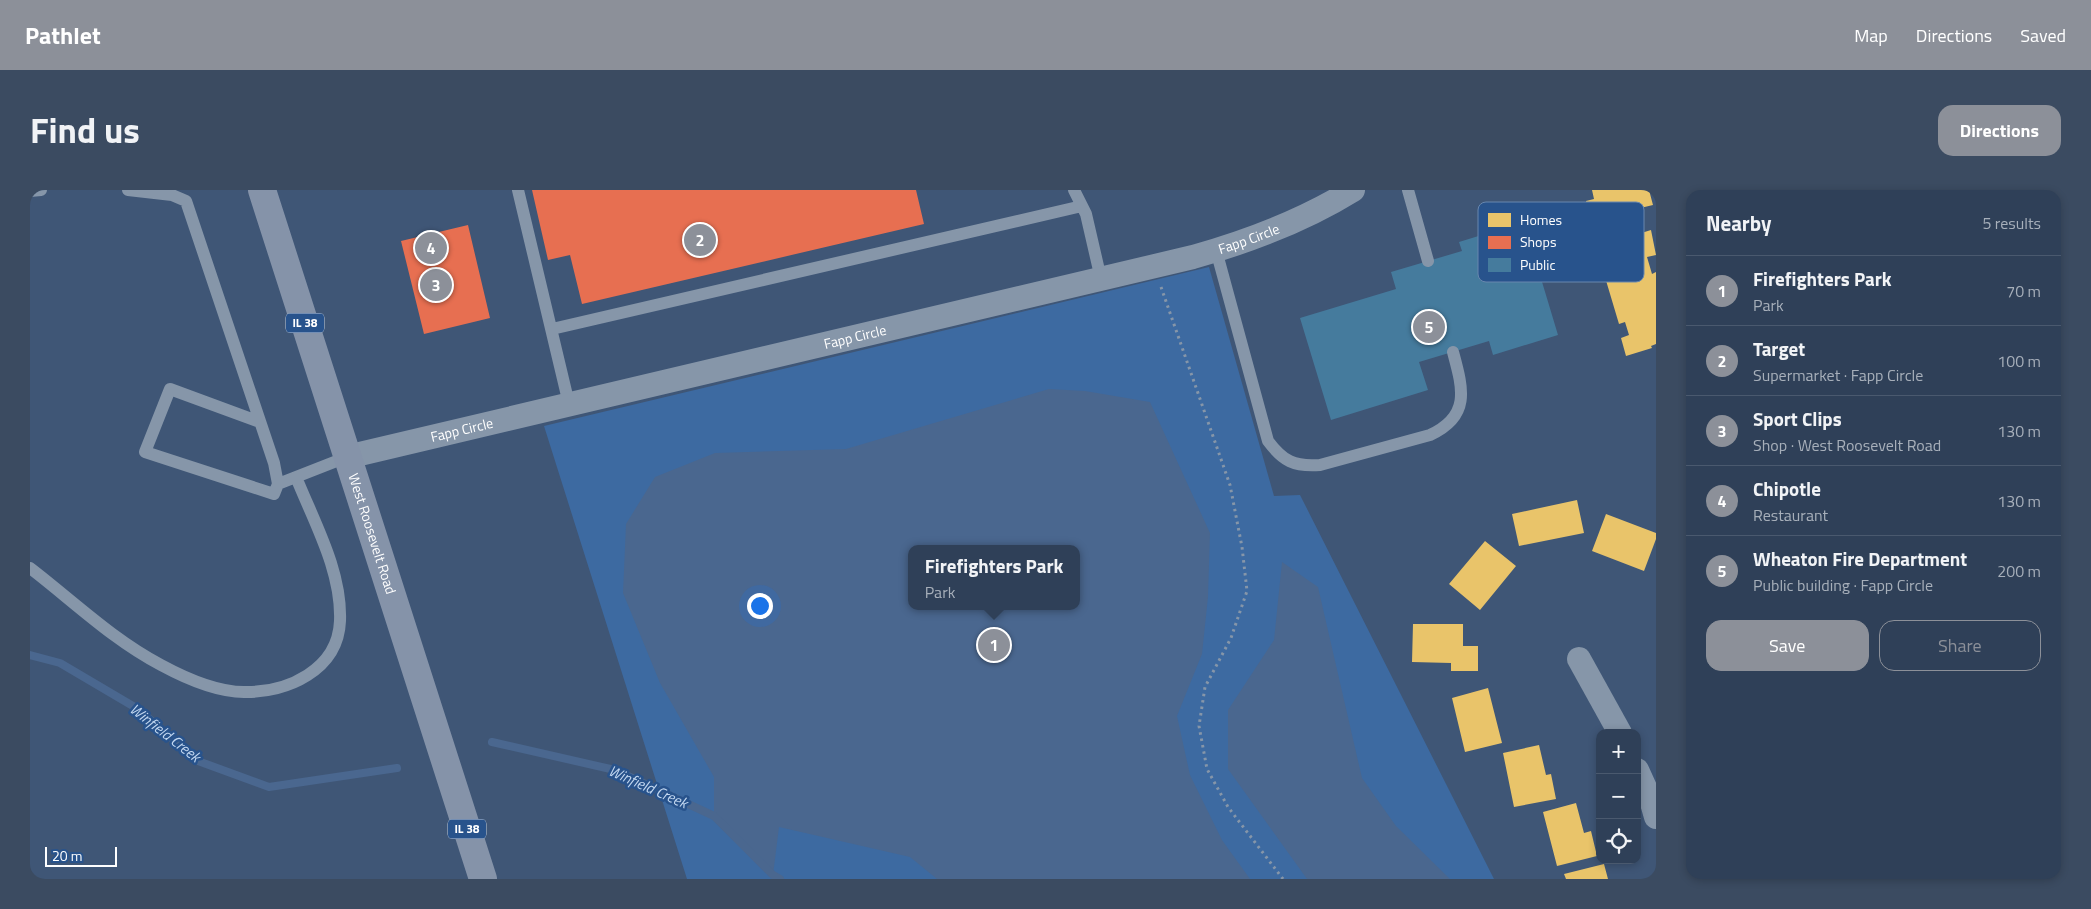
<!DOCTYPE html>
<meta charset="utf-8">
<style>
body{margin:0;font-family:"Titillium Web",sans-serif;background:#3b4b61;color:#f1f3f6}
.controls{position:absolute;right:15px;bottom:15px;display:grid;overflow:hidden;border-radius:10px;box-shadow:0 2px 8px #0003}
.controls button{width:45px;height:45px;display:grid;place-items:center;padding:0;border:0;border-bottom:1px solid #4a596e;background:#2f4058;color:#f1f3f6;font:25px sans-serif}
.scale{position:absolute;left:15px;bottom:12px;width:72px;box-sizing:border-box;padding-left:5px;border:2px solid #fff;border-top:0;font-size:14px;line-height:18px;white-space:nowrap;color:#fff;-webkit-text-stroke:4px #28538c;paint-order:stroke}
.you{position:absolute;left:729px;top:415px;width:18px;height:18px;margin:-12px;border:4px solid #fff;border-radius:50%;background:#1a73e8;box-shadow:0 0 0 8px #1a73e833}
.badge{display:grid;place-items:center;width:32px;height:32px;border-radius:50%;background:#8c9099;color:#fff;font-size:16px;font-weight:700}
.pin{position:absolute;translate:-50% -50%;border:2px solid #fff;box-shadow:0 1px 5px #0006}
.popup{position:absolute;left:878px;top:355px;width:172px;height:65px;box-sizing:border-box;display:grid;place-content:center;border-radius:10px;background:#2f4058;filter:drop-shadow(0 1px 4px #0005);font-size:16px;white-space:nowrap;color:#a7afba}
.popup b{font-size:19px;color:#f1f3f6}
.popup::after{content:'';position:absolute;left:50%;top:100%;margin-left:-10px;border:10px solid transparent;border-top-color:#2f4058}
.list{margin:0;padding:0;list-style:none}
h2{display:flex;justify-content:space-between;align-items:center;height:65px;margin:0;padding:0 20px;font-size:21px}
h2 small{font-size:16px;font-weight:400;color:#a7afba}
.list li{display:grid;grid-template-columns:32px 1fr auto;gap:15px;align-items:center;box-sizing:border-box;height:70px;padding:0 20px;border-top:1px solid #4a596e}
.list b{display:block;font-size:19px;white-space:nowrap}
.list p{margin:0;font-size:16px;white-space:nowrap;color:#a7afba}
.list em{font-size:16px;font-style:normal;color:#a7afba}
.actions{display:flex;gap:10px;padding:15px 20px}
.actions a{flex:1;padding:11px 0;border:1px solid #8c9099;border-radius:15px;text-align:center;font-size:18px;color:#8c9099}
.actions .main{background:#8c9099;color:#fff}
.icon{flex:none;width:28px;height:28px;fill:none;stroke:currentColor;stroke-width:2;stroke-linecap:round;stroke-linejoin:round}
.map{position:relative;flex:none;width:1626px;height:689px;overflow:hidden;border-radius:15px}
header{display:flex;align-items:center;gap:30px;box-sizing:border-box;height:70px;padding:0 25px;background:#8c9099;color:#fff}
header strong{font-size:24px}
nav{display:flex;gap:28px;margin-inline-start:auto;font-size:18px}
.intro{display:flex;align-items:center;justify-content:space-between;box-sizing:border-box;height:120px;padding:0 30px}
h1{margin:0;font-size:35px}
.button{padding:12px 22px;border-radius:15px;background:#8c9099;color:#fff;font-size:18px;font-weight:700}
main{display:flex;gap:30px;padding:0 30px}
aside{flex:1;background:#2f4058;border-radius:15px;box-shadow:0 2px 8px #0003}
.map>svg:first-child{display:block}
</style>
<header>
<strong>Pathlet</strong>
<nav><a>Map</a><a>Directions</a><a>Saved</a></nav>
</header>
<div class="intro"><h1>Find us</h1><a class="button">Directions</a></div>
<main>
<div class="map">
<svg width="1626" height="689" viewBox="0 0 1626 689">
<rect width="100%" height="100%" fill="#3f5676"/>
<path fill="#3d6aa1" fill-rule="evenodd" d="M1179 77 1244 306 1270 305 1464 689H657L514 236ZM882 359H1046V416H882Z"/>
<path fill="#4a678f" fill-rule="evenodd" d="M1019 199 1055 201 1120 212 1180 343 1178 407 1172 464 1147 526 1160 585 1192 650 1220 689H907L880 667 749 637 743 685 684 626V587L630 493 593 403 596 334 625 287 685 263 816 259ZM882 359H1046V416H882Z
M1252 372 1288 397 1332 588 1366 636 1420 689H1277L1198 579V520L1244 450Z"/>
<path fill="#e9c46a" d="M1562 0H1619L1623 15 1560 30 1556 11 1564 9Z
M1621 40 1626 65 1617 67 1622 84 1626 82V154L1621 156 1622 158 1596 166 1591 148 1599 145 1595 132 1589 134 1566 57Z
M1547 310 1554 343 1489 356 1482 324Z
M1576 324 1626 343V349L1614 381 1562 361Z
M1455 351 1486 376 1450 420 1419 394Z
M1383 434H1433V456H1448V481H1421V473L1382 472Z
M1458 498 1472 553 1435 562 1422 508Z
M1509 555 1516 585 1521 584 1526 609 1484 617 1473 563Z
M1546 613 1554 643 1561 641 1567 666 1527 676 1513 622Z
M1574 674 1578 689H1536L1534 684Z"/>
<path fill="#e76f51" d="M502 0H886L894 34 552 114 540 65 518 70Z
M438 35 460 128 394 144 371 51Z"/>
<path fill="#457b9d" d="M1494 32 1528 145 1463 165 1459 151 1389 172 1398 200 1301 230 1270 128 1366 99 1361 82 1432 61 1429 52Z"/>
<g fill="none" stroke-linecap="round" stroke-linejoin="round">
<path stroke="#4a678f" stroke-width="8" d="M0 465 30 473 108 519 168 571 239 597 367 578
M462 552 585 580 684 626 743 685 750 689"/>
<path stroke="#8696a9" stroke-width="3" stroke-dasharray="2.5 4" stroke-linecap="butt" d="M1131 97 1200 295 1212 357 1217 401 1201 448 1175 497 1169 536 1177 579 1198 617 1253 689"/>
<path stroke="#8696a9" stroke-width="12" d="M98 0 142 5 156 11 244 273 248 294 244 304 115 262 140 199 230 232
M488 0 539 214
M1044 0 1056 24 1071 89
M1378 0 1398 71
M0 1 11 0
M1186 60 1238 251C1253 271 1264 277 1290 275L1400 245C1441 226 1433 199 1423 162
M522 139 1052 16
M248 294 317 267
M0 378C43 411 83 450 131 475 155 488 187 502 214 502 257 503 308 480 310 431 312 381 284 332 266 287"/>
<g stroke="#8696a9" stroke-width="24">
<path id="s1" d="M317 267 1163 67C1220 51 1273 31 1323 0"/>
<path d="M1549 469 1590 543"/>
<path d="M1607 580 1622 613 1626 627"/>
</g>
<path stroke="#8593a9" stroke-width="28" id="s2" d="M232 0 453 689"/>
</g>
<g text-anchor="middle" stroke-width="5" stroke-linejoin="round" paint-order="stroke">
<g fill="#28538c" stroke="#becbdc" stroke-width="1">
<rect x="256" y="123.5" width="38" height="19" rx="4"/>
<rect x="418" y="629.5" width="38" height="19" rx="4"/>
</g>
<g font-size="12" font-weight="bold" fill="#fff">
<text x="275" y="137">IL 38</text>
<text x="437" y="643">IL 38</text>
</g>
<g font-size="14" fill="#fff" stroke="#28538c">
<text dy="5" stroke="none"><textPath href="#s1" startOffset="928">Fapp Circle</textPath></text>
<text dy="5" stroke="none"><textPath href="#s1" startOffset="522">Fapp Circle</textPath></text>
<text dy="5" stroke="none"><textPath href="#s1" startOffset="118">Fapp Circle</textPath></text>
<text dy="5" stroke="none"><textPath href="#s2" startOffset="361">West Roosevelt Road</textPath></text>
</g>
<g font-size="15" font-style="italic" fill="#c3d8f1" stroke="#28538c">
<text transform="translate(135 543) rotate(38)" y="5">Winfield Creek</text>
<text transform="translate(618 597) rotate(24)" y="5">Winfield Creek</text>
</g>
</g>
<rect x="1448" y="12" width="166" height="80" rx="8" fill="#28538c" stroke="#6887ae" stroke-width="1"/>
<rect x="1458" y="23" width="23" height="14" fill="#e9c46a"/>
<rect x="1458" y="46" width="23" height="13" fill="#e76f51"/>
<rect x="1458" y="68" width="23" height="14" fill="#457b9d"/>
<g font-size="14" fill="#fff">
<text x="1490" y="35">Homes</text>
<text x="1490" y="57">Shops</text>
<text x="1490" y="80">Public</text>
</g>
</svg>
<div class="controls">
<button>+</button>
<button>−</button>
<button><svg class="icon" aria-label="locate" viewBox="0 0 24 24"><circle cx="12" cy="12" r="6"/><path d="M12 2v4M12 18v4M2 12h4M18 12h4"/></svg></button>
</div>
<div class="scale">20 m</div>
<div class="you"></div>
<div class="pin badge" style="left:964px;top:455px">1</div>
<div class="popup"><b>Firefighters Park</b>Park</div>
<div class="pin badge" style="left:670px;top:50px">2</div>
<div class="pin badge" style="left:406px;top:95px">3</div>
<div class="pin badge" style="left:401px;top:58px">4</div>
<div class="pin badge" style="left:1399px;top:137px">5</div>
</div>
<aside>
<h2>Nearby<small>5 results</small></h2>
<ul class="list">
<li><span class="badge">1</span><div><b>Firefighters Park</b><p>Park</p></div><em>70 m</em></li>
<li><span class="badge">2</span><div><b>Target</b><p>Supermarket · Fapp Circle</p></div><em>100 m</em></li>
<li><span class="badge">3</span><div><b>Sport Clips</b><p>Shop · West Roosevelt Road</p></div><em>130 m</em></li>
<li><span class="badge">4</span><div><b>Chipotle</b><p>Restaurant</p></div><em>130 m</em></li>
<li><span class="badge">5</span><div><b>Wheaton Fire Department</b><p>Public building · Fapp Circle</p></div><em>200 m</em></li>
</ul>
<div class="actions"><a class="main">Save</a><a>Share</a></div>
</aside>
</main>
